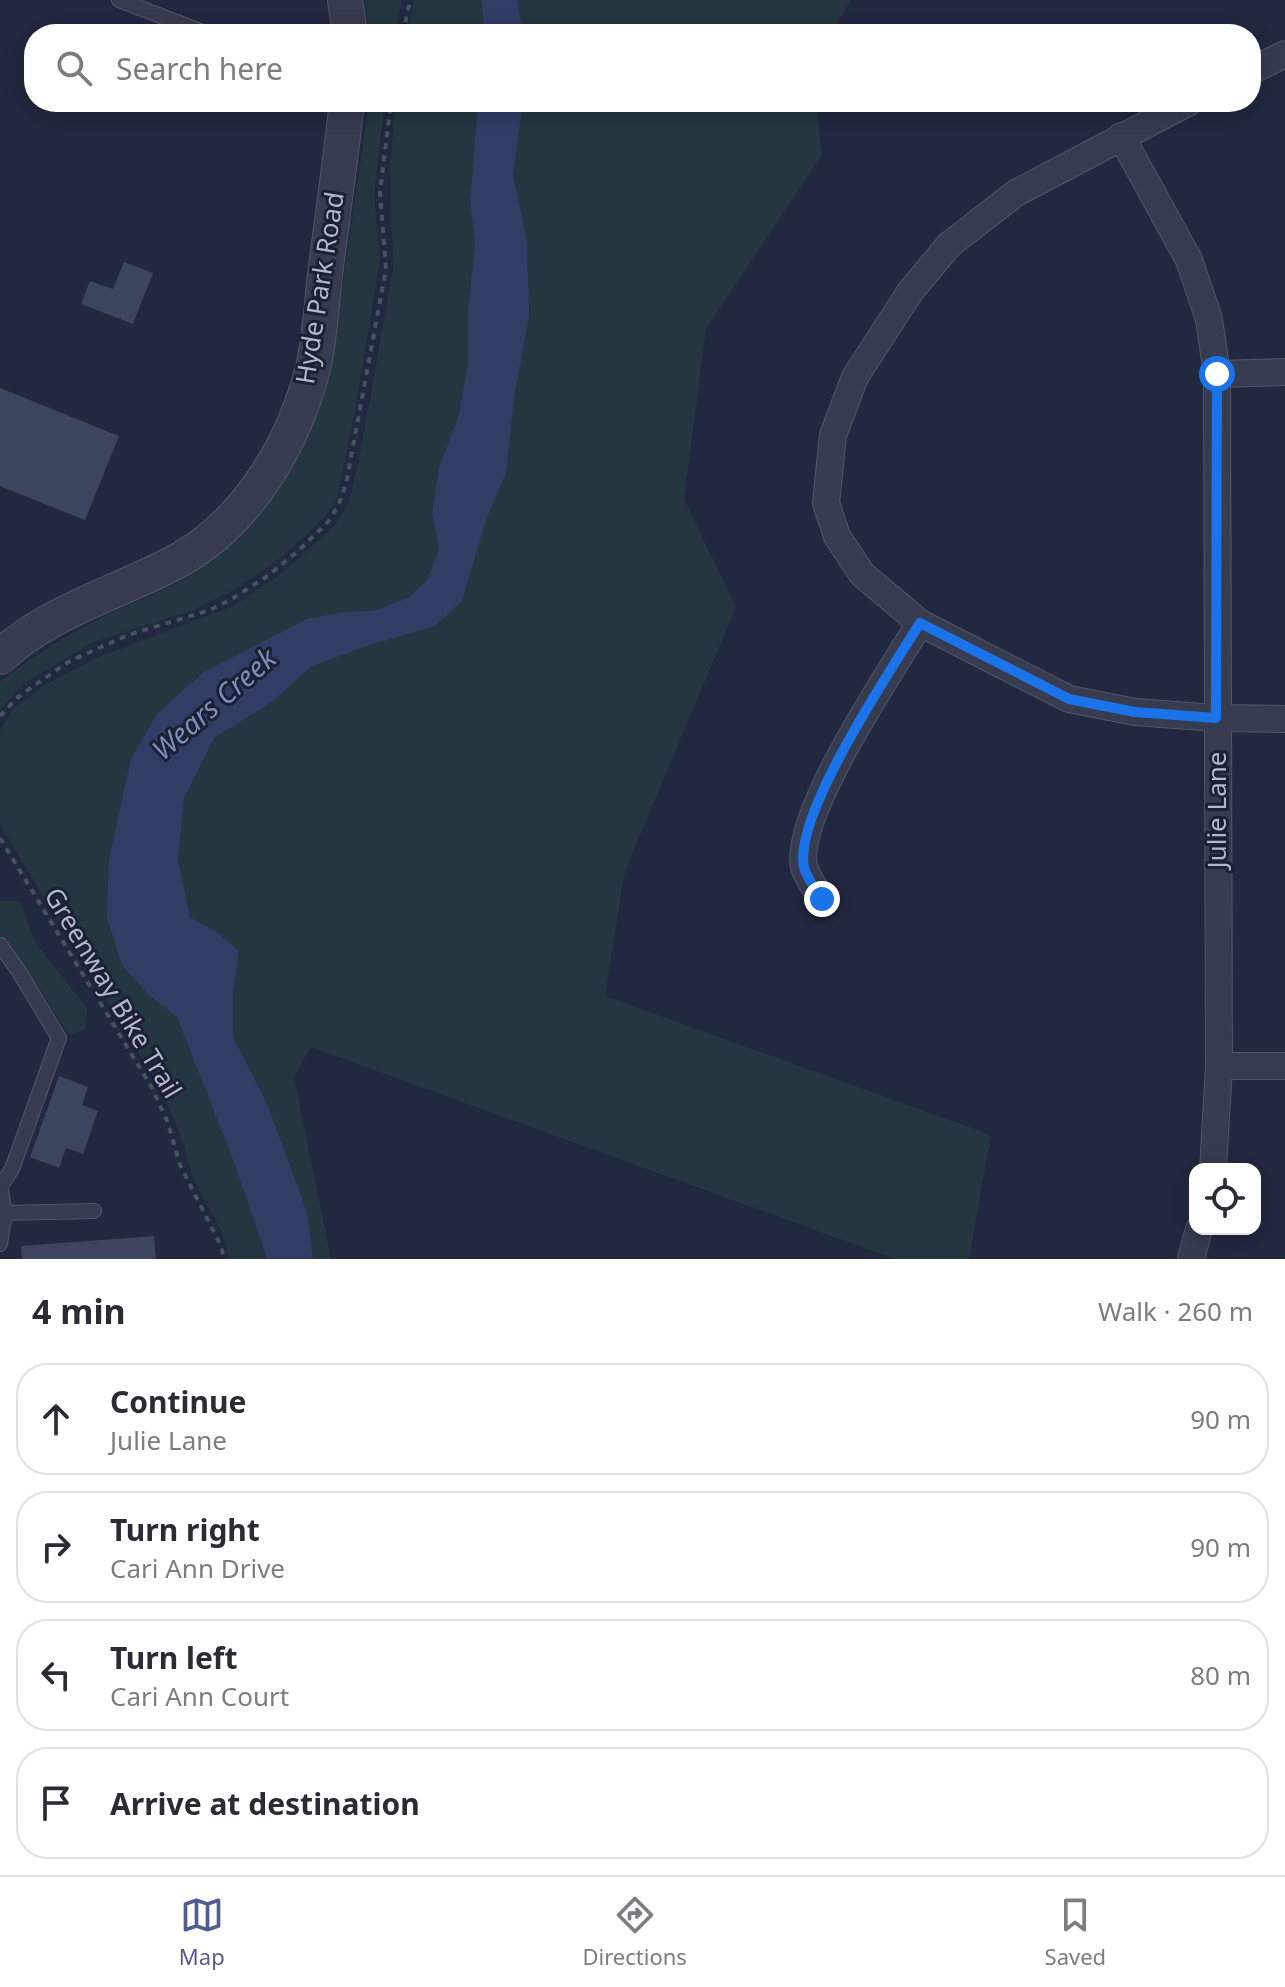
<!DOCTYPE html>
<meta charset="utf-8">
<style>
body{margin:0;font-family:"Noto Sans",sans-serif;background:#f2f2f3;color:#2b2b33}
.controls{position:absolute;right:24px;bottom:24px;display:grid;overflow:hidden;border-radius:16px;box-shadow:0 4px 20px #0003}
.controls button{width:72px;height:72px;display:grid;place-items:center;padding:0;border:0;border-bottom:2px solid #e1e1e2;background:#fff;color:#2b2b33;font:40px sans-serif}
.stop{position:absolute;width:24px;height:24px;margin:-18px;border:6px solid #1a73e8;border-radius:50%;background:#fff}
.stop.end{background:#1a73e8;border-color:#fff;box-shadow:0 2px 8px #0008}
.list{margin:0;padding:0;list-style:none}
h2{display:flex;justify-content:space-between;align-items:center;height:104px;margin:0;padding:0 32px;font-size:34px}
h2 small{font-size:26px;font-weight:400;color:#7c7c81}
.list li{display:grid;grid-template-columns:52px 1fr auto;gap:24px;align-items:center;box-sizing:border-box;height:112px;margin:0 16px 16px;padding:0 16px;border:2px solid #e1e1e2;border-radius:32px}
.list b{display:block;font-size:30px;white-space:nowrap}
.list p{margin:0;font-size:26px;white-space:nowrap;color:#7c7c81}
.list em{font-size:26px;font-style:normal;color:#7c7c81}
.icon{flex:none;width:44px;height:44px;fill:none;stroke:currentColor;stroke-width:2;stroke-linecap:round;stroke-linejoin:round}
.map{position:relative;flex:none;width:1285px;height:1259px;overflow:hidden}
.search{position:absolute;background:#fff;box-shadow:0 4px 20px #0003;left:24px;right:24px;top:24px;height:88px;display:flex;align-items:center;gap:20px;box-sizing:border-box;padding:0 28px;border-radius:32px;color:#7c7c81;font-size:30px}
.sheet{height:616px;background:#fff}
nav{display:flex;justify-content:space-around;align-items:center;box-sizing:border-box;height:112px;border-top:2px solid #e1e1e2;background:#fff;font-size:22px;color:#7c7c81}
nav a{display:grid;justify-items:center;gap:4px}
nav .on{color:#525c8f}
.map>svg:first-child{display:block}
</style>
<div class="map">
<svg width="1285" height="1259" viewBox="0 0 1285 1259">
<rect width="100%" height="100%" fill="#21283f"/>
<path fill="#243740" d="M365 0H402L395 34H369Z
M414 0H481L485 34H407Z
M517 0H851L830 34H523Z
M369 102H385L374 193 380 261 354 417 336 502 321 521 283 556 236 589 191 611 91 643 23 684 0 710V682C34 655 70 633 109 614 138 600 170 589 197 571 265 523 308 452 330 373Z
M395 102H478L470 201 475 243 468 310V364L458 418 439 467 432 513 439 549 427 580 409 597 377 610 344 612 204 672 151 997 177 1017 235 1165 267 1259H229L222 1233 193 1178 180 1134 160 1088 0 825V731L12 710 46 684 99 657 233 606 285 571 335 525 349 502 358 465 393 269 390 171Z
M523 102H816L822 155 706 329 684 499 736 607 625 871 605 996 991 1135 969 1259H895L311 1047 294 1077 331 1259H313L307 1212 267 1103 233 1037V994L239 951 217 932 190 917 178 862 184 799 213 738 272 702 312 666 370 645 486 520 506 474 527 241 513 174Z
M0 901H20L35 942 87 1008 85 1030 69 1035 21 959 0 935Z"/>
<path fill="#323d66" d="M481 0H517L523 34H485Z
M478 102H523L513 174 527 241 529 317 514 397 506 474 486 520 462 601 435 626 370 645 312 666 272 702 214 738 184 799 178 861 190 917 217 932 239 951 233 994V1037L267 1103 307 1212 313 1259H267L235 1165 177 1017 151 997 122 966 107 917 109 860 131 759 157 714 204 672 307 619 344 612 377 610 409 597 427 580 439 549 432 513 439 467 458 418 468 364V310L475 243 470 201Z"/>
<path fill="#3d445f" d="M124 262 153 273 133 324 81 304 90 281 113 289Z
M0 388 119 436 85 520 0 486Z
M59 1076 88 1087 82 1105 98 1111 83 1154 66 1148 59 1168 30 1157Z
M154 1236 156 1259H22L21 1246Z"/>
<g fill="none" stroke-linecap="round" stroke-linejoin="round">
<defs>
<path id="service" d="M119 0 208 34
M0 945 18 970 59 1038 12 1169 1 1186
M0 1186 5 1213 0 1244
M5 1213 94 1211"/>
<path id="minor" d="M1251 71 1285 54
M1189 102 1016 193 949 245 910 292 855 377 833 435 826 503 837 536 862 574 920 623 1069 699 1135 712 1216 718 1285 719
M1121 136 1189 260 1209 319 1217 374 1219 1066 1213 1169
M1217 374 1285 372
M822 899C816 890 807 877 804 867 793 815 892 670 920 623
M1219 1066H1285
M1191 1259 1199 1229"/>
<path id="tertiary" d="M345 0 350 34
M0 657C51 609 122 592 181 559 250 519 294 442 313 368 321 333 322 294 327 259 334 207 341 154 347 102"/>
</defs>
<use href="#service" stroke="#51566a" stroke-width="16"/>
<use href="#minor" stroke="#51566a" stroke-width="28"/>
<use href="#tertiary" stroke="#51566a" stroke-width="36"/>
<path stroke="#42545d" stroke-width="4" stroke-dasharray="6 6" stroke-linecap="butt" d="M403 34 410 0
M0 716 18 697 68 662 128 635 210 610 230 600 266 577 297 552 328 522 338 506 346 484 386 269 380 192 391 102
M0 838 152 1088 168 1123 180 1165 221 1246 224 1259"/>
<use href="#service" stroke="#363b4f" stroke-width="14"/>
<use href="#minor" stroke="#363b4f" stroke-width="26"/>
<use href="#tertiary" stroke="#363b4f" stroke-width="34"/>
</g>
<g fill="none" stroke-linecap="round" stroke-linejoin="round">
<path stroke="#1a73e8" stroke-width="10" d="M822 899C816 890 806 877 804 867 793 815 891 670 920 623L1069 699 1135 712 1216 718 1217 374"/>
</g>
<g text-anchor="middle" stroke-width="6" stroke-linejoin="round" paint-order="stroke">
<g font-size="26" fill="#b1b6ca" stroke="#1b2034">
<text transform="translate(320 288) rotate(-81)" y="9">Hyde Park Road</text>
<text transform="translate(1217 810) rotate(-90)" y="9">Julie Lane</text>
<text transform="translate(113 993) rotate(59)" y="9">Greenway Bike Trail</text>
</g>
<g font-size="28" font-style="italic" fill="#7e8bb8" stroke="#1b2034">
<text transform="translate(214 704) rotate(-41)" y="10">Wears Creek</text>
</g>
</g>
</svg>
<div class="controls">
<button><svg class="icon" aria-label="locate" viewBox="0 0 24 24"><circle cx="12" cy="12" r="6"/><path d="M12 2v4M12 18v4M2 12h4M18 12h4"/></svg></button>
</div>
<div class="stop" style="left:1217px;top:374px"></div>
<div class="stop end" style="left:822px;top:899px"></div>
<div class="search"><svg class="icon" aria-label="search" viewBox="0 0 24 24"><circle cx="10" cy="10" r="6"/><path d="M15 15l6 6"/></svg>Search here</div>
</div>
<section class="sheet">
<h2>4 min<small>Walk · 260 m</small></h2>
<ul class="list">
<li><svg class="icon" aria-label="ahead" viewBox="0 0 24 24"><path d="M12 20V5M6 11l6-6 6 6"/></svg><div><b>Continue</b><p>Julie Lane</p></div><em>90 m</em></li>
<li><svg class="icon" aria-label="right" viewBox="0 0 24 24"><path d="M7 20v-9h11M14 6l5 5-5 5"/></svg><div><b>Turn right</b><p>Cari Ann Drive</p></div><em>90 m</em></li>
<li><svg class="icon" aria-label="left" viewBox="0 0 24 24"><path d="M17 20v-9H6M10 6l-5 5 5 5"/></svg><div><b>Turn left</b><p>Cari Ann Court</p></div><em>80 m</em></li>
<li><svg class="icon" aria-label="arrive" viewBox="0 0 24 24"><path d="M6 21V4h12l-3 4 3 4H6"/></svg><div><b>Arrive at destination</b></div></li>
</ul>
</section>
<nav>
<a class="on"><svg class="icon" aria-label="map" viewBox="0 0 24 24"><path d="M3 6l6-2 6 2 6-2v14l-6 2-6-2-6 2zM9 4v14M15 6v14"/></svg>Map</a>
<a><svg class="icon" aria-label="directions" viewBox="0 0 24 24"><path d="M12 3l9 9-9 9-9-9zM9 14v-3h6M13 9l2 2-2 2"/></svg>Directions</a>
<a><svg class="icon" aria-label="saved" viewBox="0 0 24 24"><path d="M7 4h10v16l-5-4-5 4z"/></svg>Saved</a>
</nav>
